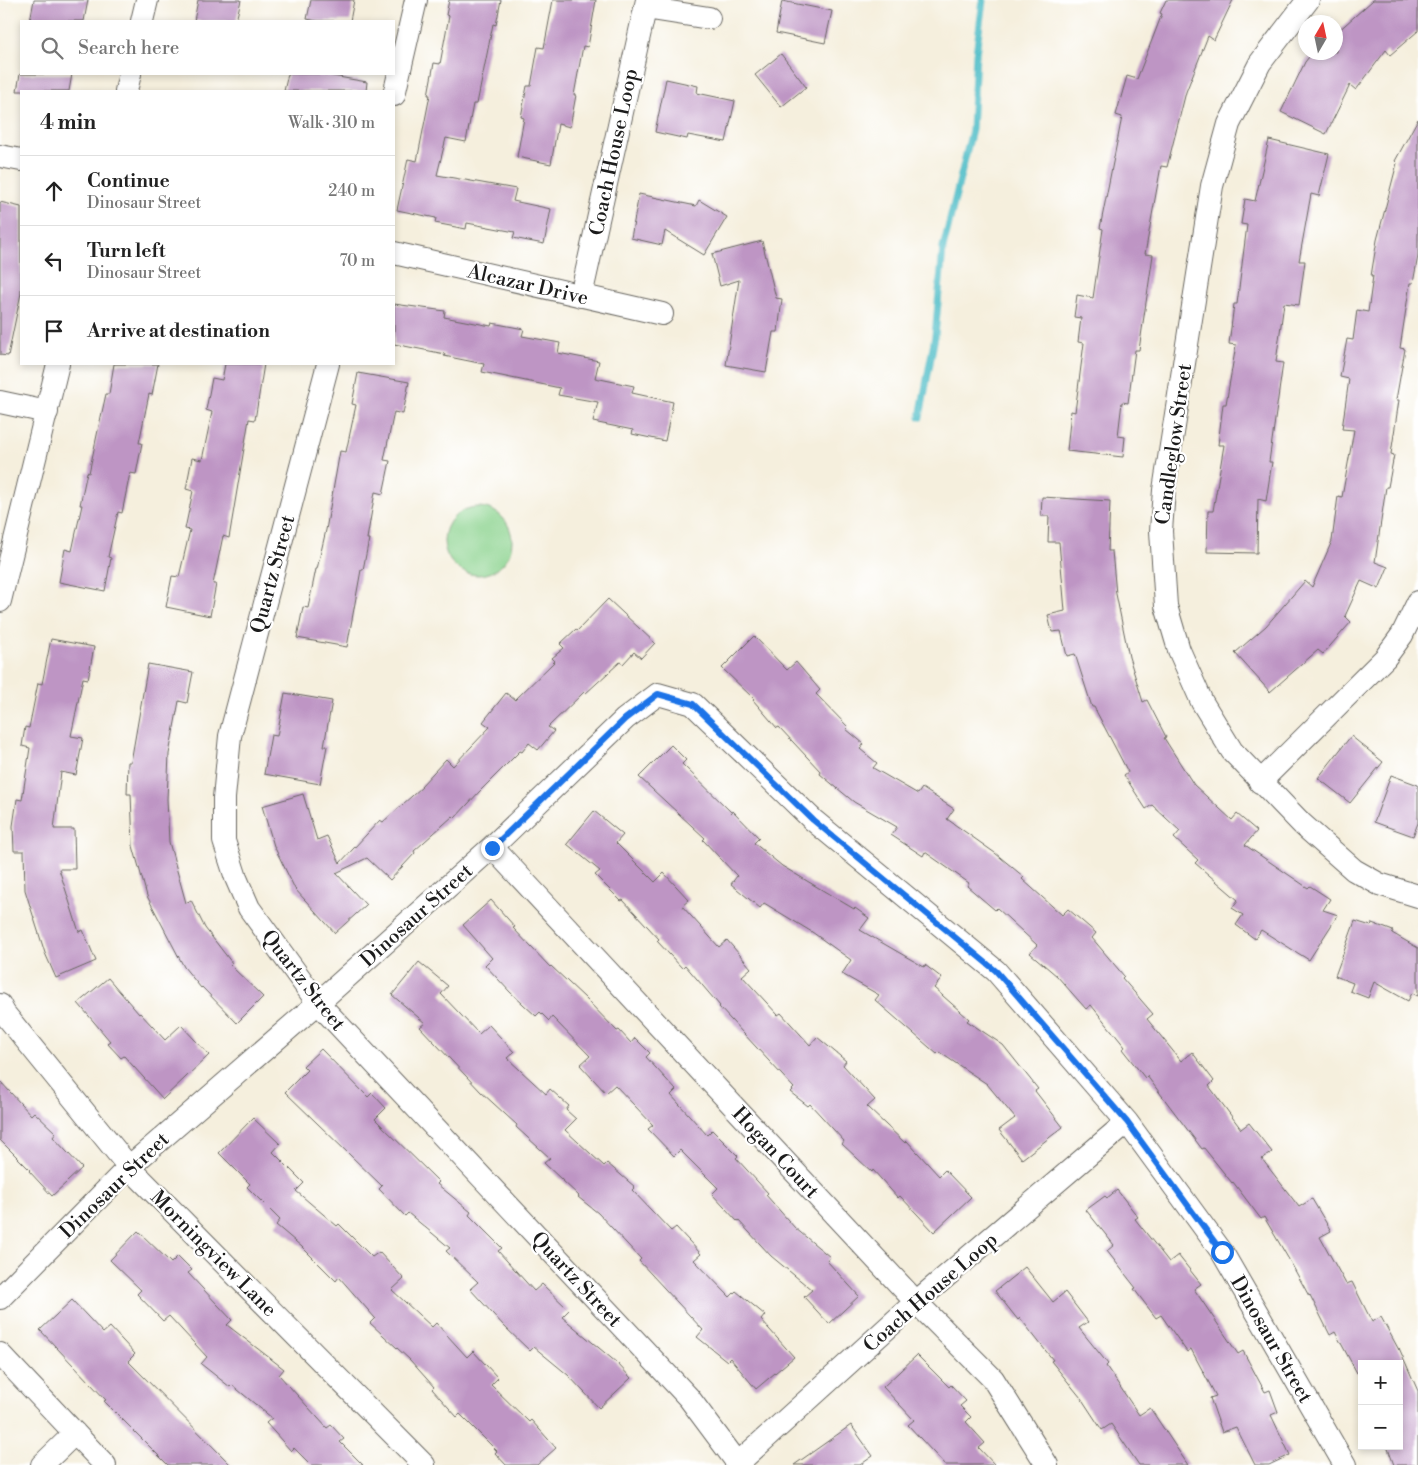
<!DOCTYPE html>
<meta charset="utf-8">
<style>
body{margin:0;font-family:"Libre Bodoni",serif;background:#f2f2f2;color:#222}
.controls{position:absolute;right:15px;bottom:15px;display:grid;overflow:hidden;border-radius:0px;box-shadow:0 2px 8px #0003}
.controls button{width:45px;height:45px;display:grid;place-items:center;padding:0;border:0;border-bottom:1px solid #e0e0e0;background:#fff;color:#222;font:25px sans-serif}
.compass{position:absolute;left:1298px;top:15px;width:45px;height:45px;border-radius:50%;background:#fff;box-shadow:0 2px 8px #0003;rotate:9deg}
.stop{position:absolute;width:15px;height:15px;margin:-11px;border:4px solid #1a73e8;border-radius:50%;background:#fff}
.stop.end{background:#1a73e8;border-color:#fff;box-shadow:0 1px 5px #0008}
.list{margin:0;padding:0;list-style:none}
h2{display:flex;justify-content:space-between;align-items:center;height:65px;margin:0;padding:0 20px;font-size:21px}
h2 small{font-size:16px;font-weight:400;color:#767676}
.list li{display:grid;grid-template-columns:32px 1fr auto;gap:15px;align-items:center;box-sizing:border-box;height:70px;padding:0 20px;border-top:1px solid #e0e0e0}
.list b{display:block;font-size:19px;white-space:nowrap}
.list p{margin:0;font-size:16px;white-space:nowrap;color:#767676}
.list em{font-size:16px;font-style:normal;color:#767676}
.icon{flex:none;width:28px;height:28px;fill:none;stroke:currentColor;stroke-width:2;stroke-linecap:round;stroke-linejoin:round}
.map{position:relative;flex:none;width:1418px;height:1465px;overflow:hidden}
.search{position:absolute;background:#fff;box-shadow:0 2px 8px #0003;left:20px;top:20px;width:375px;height:55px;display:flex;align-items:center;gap:12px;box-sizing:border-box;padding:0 18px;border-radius:0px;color:#767676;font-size:19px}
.panel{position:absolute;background:#fff;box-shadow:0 2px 8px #0003;left:20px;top:90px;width:375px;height:275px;border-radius:0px}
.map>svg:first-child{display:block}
</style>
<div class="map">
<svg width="1418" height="1465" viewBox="0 0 1418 1465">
<rect width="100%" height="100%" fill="#fff"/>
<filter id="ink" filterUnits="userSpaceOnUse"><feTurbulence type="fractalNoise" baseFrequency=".02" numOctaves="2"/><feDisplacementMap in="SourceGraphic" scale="10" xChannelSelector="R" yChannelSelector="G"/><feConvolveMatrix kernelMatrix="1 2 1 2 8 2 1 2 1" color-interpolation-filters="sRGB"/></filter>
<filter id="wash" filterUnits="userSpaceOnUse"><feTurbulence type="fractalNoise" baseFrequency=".0096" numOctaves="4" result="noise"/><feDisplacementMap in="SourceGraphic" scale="20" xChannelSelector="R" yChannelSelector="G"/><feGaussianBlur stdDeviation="1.12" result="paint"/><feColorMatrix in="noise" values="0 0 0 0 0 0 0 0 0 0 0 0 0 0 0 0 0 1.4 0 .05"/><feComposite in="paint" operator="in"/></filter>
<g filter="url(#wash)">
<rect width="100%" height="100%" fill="#f5efdd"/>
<path fill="#8bd38e" stroke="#547855" d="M444 541a34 34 0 1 1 68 0a34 34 0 1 1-68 0Z"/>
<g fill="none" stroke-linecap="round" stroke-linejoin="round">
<path stroke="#4fbdc7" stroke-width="7" d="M920 417 935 336 943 248 972 130 976 54 983 0"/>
</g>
<g id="blocks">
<path fill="#be95c4" d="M34 0H88L84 21H30Z
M198 0H241L236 21H194Z
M311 0H354L350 21H317L307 19Z
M449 0H501L496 25 493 24 477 104H473L466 142 446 138 437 175 516 189 513 201 551 209 544 244 513 238 515 232 467 223 466 229 435 223 436 218 397 210 408 159 417 161 430 95H428L434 63 440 64 449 16 446 15Z
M553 0H596L588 47 583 46 574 95H576L570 127 558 124 551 164 517 157 524 118 521 117 527 86H531L538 47 544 48Z
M1166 0H1233L1214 40 1208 36 1186 92 1167 167 1161 166 1145 254 1153 255 1139 350H1135L1128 403 1122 402 1118 436 1125 437 1123 457 1067 451 1071 411 1075 412 1084 343 1078 342 1081 318 1074 317 1077 295 1093 298 1103 229 1100 228 1122 117 1116 115 1127 76 1137 79 1162 14 1160 13Z
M1373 0H1418V31L1390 55 1386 50 1356 90 1350 85 1326 134 1281 112 1305 62 1313 52H1336V33Z
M782 1 832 11 825 43 776 33Z
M781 54 806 87 781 107 755 75Z
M20 74H72L69 91H17Z
M288 74H321L367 82 366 91H284Z
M666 79 698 86 697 93 735 101 726 142 688 135 687 139 655 132Z
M1418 119V256L1413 283H1410L1400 348 1405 349 1396 400H1399L1391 454 1394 455 1388 487H1386L1375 562 1388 567 1379 589 1361 581 1345 616 1351 622 1323 654 1318 650 1270 692 1235 653 1266 626 1305 581 1312 587 1332 541 1338 496 1342 497 1354 430 1342 429 1349 379 1340 377 1347 339 1353 340 1357 310 1368 312 1373 276H1371L1377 240 1397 163 1395 161Z
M1269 140 1329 154 1319 196 1311 194 1299 261H1305L1299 305 1284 303 1276 362 1283 363 1269 462H1272L1266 501 1258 499 1257 553 1207 552 1208 511H1213L1224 445H1218L1223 404H1226L1236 345 1229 344 1234 304H1237L1247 225 1241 224 1245 199 1255 201Z
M639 194 696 206 699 200 727 217 704 255 665 231 662 245 631 238Z
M0 202 21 207V293L8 356 0 355Z
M762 241 776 298 782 299 778 332H773L766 372 726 365 739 280 720 286 712 254Z
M394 304 445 311 444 317 491 326 492 323 524 329 522 336 560 343 558 353 599 361 595 378 634 386 632 393 673 402 665 441 632 434 633 430 593 422 598 402 558 395 560 388 482 372 484 364 444 356 445 354 394 344Z
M114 364H158L152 395 149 394 139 443H142L136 474 130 473 122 513 118 512 108 557 111 558 105 591 59 582 65 549 72 551 82 505H80L87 472 89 473 97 435 106 394H109Z
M225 364H264L255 420 249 419 229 538 223 536 213 584H216L210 616 166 607 172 576 179 577 190 530 185 529 193 491 186 489 192 458 202 460 212 412 206 410 212 378 222 380Z
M358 373 409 382 403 414 394 412 384 460 390 461 383 494 375 492 367 539H369L363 570H361L347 647 297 638 303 607 308 608 316 569H317L326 530 340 451 346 452 356 405 352 404Z
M1042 497 1110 501 1108 551H1112L1116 594 1129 657 1143 702 1147 700 1166 737 1164 738 1194 785 1232 820 1237 814 1257 831 1245 845 1308 888 1310 886 1330 899 1323 910 1338 915 1309 960 1261 930 1255 939 1236 925 1243 915 1232 908 1238 900 1195 863 1198 860 1174 838 1180 831 1152 805 1146 809 1124 775 1128 772 1094 707H1092L1075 654 1067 656 1061 631 1052 632 1048 615 1065 611 1059 542H1048L1049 516H1041Z
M608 599 655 643 641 658 634 652 623 664 620 662 585 694 584 692 548 727 554 731 538 750 529 743 522 752 520 751 480 791 455 818 453 816 414 851 415 853 390 880 367 858 336 873 366 905 335 933 295 889 274 846 262 806 303 794 317 840 327 836 340 863 380 820 383 822 422 787 421 786 446 759 453 766 490 727 483 722 506 693 515 700 555 661 552 658 564 648 560 644 576 629 577 631Z
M754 636 787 670 796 662 820 690 816 694 848 727 846 729 864 744 860 749 877 763 873 768 918 794 922 788 954 809 947 819 995 853 1024 877 1022 879 1062 915 1068 909 1096 933 1092 938 1124 976 1122 978 1153 1014 1147 1019 1181 1061 1192 1052 1214 1081 1209 1086 1241 1129 1249 1123 1272 1152 1262 1159 1299 1207 1312 1199 1331 1231 1320 1237 1346 1284 1352 1282 1372 1322 1381 1317 1399 1350V1348L1418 1391V1465H1394L1387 1446H1399V1364H1362V1370L1357 1373 1335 1332 1330 1335 1310 1295 1309 1296 1291 1263 1264 1217 1261 1219 1233 1182 1232 1183 1204 1148 1202 1149 1147 1076 1145 1078 1122 1049 1125 1047 1091 1005 1086 1009 1057 976 1030 953 1037 945 997 908 995 910 967 886 969 883 925 852 923 856 891 835 897 827 854 802 820 774 821 772 779 727 777 728 753 700 754 699 722 668Z
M51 639 94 647 88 679 83 678 71 736 83 738 76 775 61 772 54 829H74L75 869H59L79 932 83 930 96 961 56 978 45 953 25 890 24 851H14L13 826 17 799 22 800 30 748 22 746 25 727 29 728 38 683 42 684Z
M148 664 193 672 187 703 179 701 169 754 167 799 169 842 186 903 191 900 205 928 232 963 230 965 263 997 237 1023 202 987 201 988 184 967 147 896 133 846 131 794H127L128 762H131Z
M285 693 332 701 324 746H327L320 784 264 774 271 735 277 736Z
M1351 736 1383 762 1350 803 1318 778Z
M671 745 686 760 682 764 732 813 733 811 759 838 754 843 782 866 854 909 855 908 869 918 860 930 924 967 925 965 942 978 934 988 969 1019 967 1021 1003 1045 1038 1089 1035 1091 1063 1127 1022 1159 999 1130 1015 1118 987 1084 939 1052 937 1054 875 1000 879 995 842 974 851 960 812 932 764 903 760 908 731 884 737 876 703 840 705 838 639 777Z
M1391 775 1418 785V823L1413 836 1374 822Z
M594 811 623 835 616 843 655 882 664 873 689 900 682 906 719 947 727 940 751 968 742 976 778 1015 781 1013 810 1045 817 1037 846 1061 843 1065 875 1100 867 1107 905 1143 907 1141 939 1176 945 1170 971 1197 934 1232 900 1196 898 1198 873 1170 872 1172 842 1144 844 1141 810 1104 808 1106 790 1092 794 1088 719 1007 720 1006 685 965 682 968 657 941 659 939 623 900 621 901 595 875 600 871 567 844Z
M491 900 515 927 513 928 550 967 551 966 585 998 617 1031 619 1030 631 1043 635 1038 650 1053 646 1057 676 1090 671 1095 707 1135 712 1130 738 1156 736 1158 768 1193 766 1195 795 1228 830 1257 827 1261 859 1296 829 1324 804 1297 812 1290 771 1256 738 1220 737 1221 712 1194 718 1188 680 1150 674 1156 648 1129 653 1125 615 1085 606 1093 580 1065 590 1056 552 1017 549 1021 540 1012 536 1016 510 992 485 965 492 958 463 925Z
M1355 921 1371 926 1372 923 1393 931 1392 933 1418 948V996L1412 993 1408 1001 1374 982 1368 998 1350 991 1353 983 1335 976Z
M419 962 448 986 441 994 479 1034 489 1025 514 1052 507 1058 546 1094 550 1089 569 1106 566 1110 576 1119 565 1130 604 1166 607 1163 635 1187 632 1190 671 1231 676 1227 701 1254 694 1260 730 1297 736 1291 765 1315 761 1320 794 1357 756 1389 730 1358 727 1361 697 1337 703 1330 639 1261 641 1259 598 1213 578 1197 579 1196 544 1163 550 1158 516 1127 517 1125 481 1092 420 1027 425 1023 392 995Z
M108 978 139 1014 140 1013 165 1040 181 1025 209 1055 163 1099 124 1056 121 1058 107 1043 110 1041 78 1003Z
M321 1049 368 1097 372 1093 386 1108 375 1119 439 1182 437 1184 471 1212 469 1215 502 1248 498 1251 534 1291 542 1284 569 1310 562 1317 617 1363 631 1378 599 1408 568 1375 534 1347 530 1351 504 1326 470 1289 478 1282 446 1251 450 1248 408 1213 405 1216 379 1189 382 1186 285 1092 307 1070 303 1066Z
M0 1081 31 1115 34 1112 56 1133 53 1137 82 1168 52 1196 29 1171 30 1170 0 1140Z
M253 1118 280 1144 273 1152 304 1183 296 1191 337 1226 339 1224 372 1257 379 1252 404 1279 392 1290 432 1327 436 1323 467 1357 473 1351 498 1378 491 1385 529 1422 531 1420 556 1448 537 1465H506L495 1453 497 1451 460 1414 457 1417 432 1389 434 1387 410 1360 370 1323 375 1318 339 1277 336 1281 302 1247 276 1225 280 1220 247 1187 250 1184 219 1153Z
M1117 1190 1138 1217 1135 1219 1169 1262 1178 1255 1201 1284 1194 1289 1238 1354 1243 1351 1265 1392 1270 1390 1278 1412 1271 1415 1290 1455 1269 1465H1255L1236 1427 1222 1432 1210 1398 1216 1396 1191 1349 1187 1352 1161 1315 1156 1318 1134 1289 1136 1288 1107 1251 1114 1245 1086 1210 1105 1196 1107 1198Z
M138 1231 171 1263 178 1256 192 1270 188 1273 232 1320 227 1325 284 1369 279 1375 327 1428 331 1425 344 1439 340 1442 363 1465H311L294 1448 291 1451 266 1423 272 1418 232 1385 230 1387 201 1364 207 1357 169 1316 163 1321 137 1294 141 1290 110 1260Z
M1025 1267 1053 1302 1065 1292 1088 1322 1079 1328 1108 1364 1106 1366 1139 1415 1150 1408 1188 1465H1139L1111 1424 1102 1430 1081 1398 1051 1361 1053 1360 1020 1318 1018 1320 995 1291Z
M72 1300 103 1333 110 1327 135 1354 128 1361 231 1465H168L104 1401 106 1400 40 1330Z
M917 1355 949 1387 951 1385 966 1401 960 1406 971 1417 966 1422 985 1443 979 1448 995 1465H945L908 1425 914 1420 883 1387Z
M851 1425 873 1456 860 1465H794Z"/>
</g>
</g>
<g filter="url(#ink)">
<use href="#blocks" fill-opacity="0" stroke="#686660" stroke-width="1"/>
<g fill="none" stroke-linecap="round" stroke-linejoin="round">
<defs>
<path id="minor" d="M1308 0 1260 63 1229 124 1212 186 1164 490 1161 531 1166 606 1179 650 1202 702 1232 751 1302 824 1354 870 1379 884 1418 896
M645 8 709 18
M142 21 147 0
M126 91 130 74
M394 95 416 0
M0 156 21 160
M394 253 662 314
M581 296 647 0
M328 364 230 736 224 798V841L236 878 249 908 318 1003 689 1398 739 1465
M0 402 47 412
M0 601 58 364
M1260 782 1385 658 1402 635 1418 602
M492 847 916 1302 993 1379 1047 1465
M0 1005 4 1013 129 1167 424 1465
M0 1298 129 1167 318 1003 492 847 625 719 658 694 693 704 813 820 996 971 1127 1122 1222 1252 1345 1465
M0 1354 105 1465
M42 1465 75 1433
M736 1465 916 1302 1127 1122"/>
</defs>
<use href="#minor" stroke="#686660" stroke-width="24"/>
<use href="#minor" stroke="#fff" stroke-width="22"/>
</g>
</g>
<g fill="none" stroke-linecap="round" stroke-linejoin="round" filter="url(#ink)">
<path stroke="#1a73e8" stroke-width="6" d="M492 848 625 719 658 694 693 704 813 820 996 971 1127 1122 1222 1252"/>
</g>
<g text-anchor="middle" stroke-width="4.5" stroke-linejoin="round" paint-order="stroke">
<g font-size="20" fill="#1c1c1c" stroke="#fff">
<text transform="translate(613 152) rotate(-78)" y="7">Coach House Loop</text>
<text transform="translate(528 284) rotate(13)" y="7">Alcazar Drive</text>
<text transform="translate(1173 444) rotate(-82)" y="7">Candleglow Street</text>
<text transform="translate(272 574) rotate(-75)" y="7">Quartz Street</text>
<text transform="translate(416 915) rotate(-42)" y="7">Dinosaur Street</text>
<text transform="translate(304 980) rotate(52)" y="7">Quartz Street</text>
<text transform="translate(776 1152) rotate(47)" y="7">Hogan Court</text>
<text transform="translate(114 1185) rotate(-44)" y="7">Dinosaur Street</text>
<text transform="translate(214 1253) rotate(45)" y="7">Morningview Lane</text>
<text transform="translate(577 1279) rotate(47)" y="7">Quartz Street</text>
<text transform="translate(930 1292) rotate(-41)" y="7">Coach House Loop</text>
<text transform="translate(1272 1339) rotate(60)" y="7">Dinosaur Street</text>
</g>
</g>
</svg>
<div class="controls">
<button>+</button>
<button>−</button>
</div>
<svg class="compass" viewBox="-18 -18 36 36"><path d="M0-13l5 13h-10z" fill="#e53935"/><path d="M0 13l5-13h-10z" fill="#767676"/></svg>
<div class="stop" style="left:1222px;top:1252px"></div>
<div class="stop end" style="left:492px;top:848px"></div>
<div class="search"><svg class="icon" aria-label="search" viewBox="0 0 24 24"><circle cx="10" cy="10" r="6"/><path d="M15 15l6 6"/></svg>Search here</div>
<section class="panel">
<h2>4 min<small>Walk · 310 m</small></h2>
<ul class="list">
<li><svg class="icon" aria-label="ahead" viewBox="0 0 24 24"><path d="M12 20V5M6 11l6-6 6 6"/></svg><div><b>Continue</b><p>Dinosaur Street</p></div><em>240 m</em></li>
<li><svg class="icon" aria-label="left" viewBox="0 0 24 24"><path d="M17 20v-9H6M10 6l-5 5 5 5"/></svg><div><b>Turn left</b><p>Dinosaur Street</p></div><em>70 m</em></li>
<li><svg class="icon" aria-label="arrive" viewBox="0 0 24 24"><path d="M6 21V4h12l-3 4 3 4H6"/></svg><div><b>Arrive at destination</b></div></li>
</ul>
</section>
</div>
